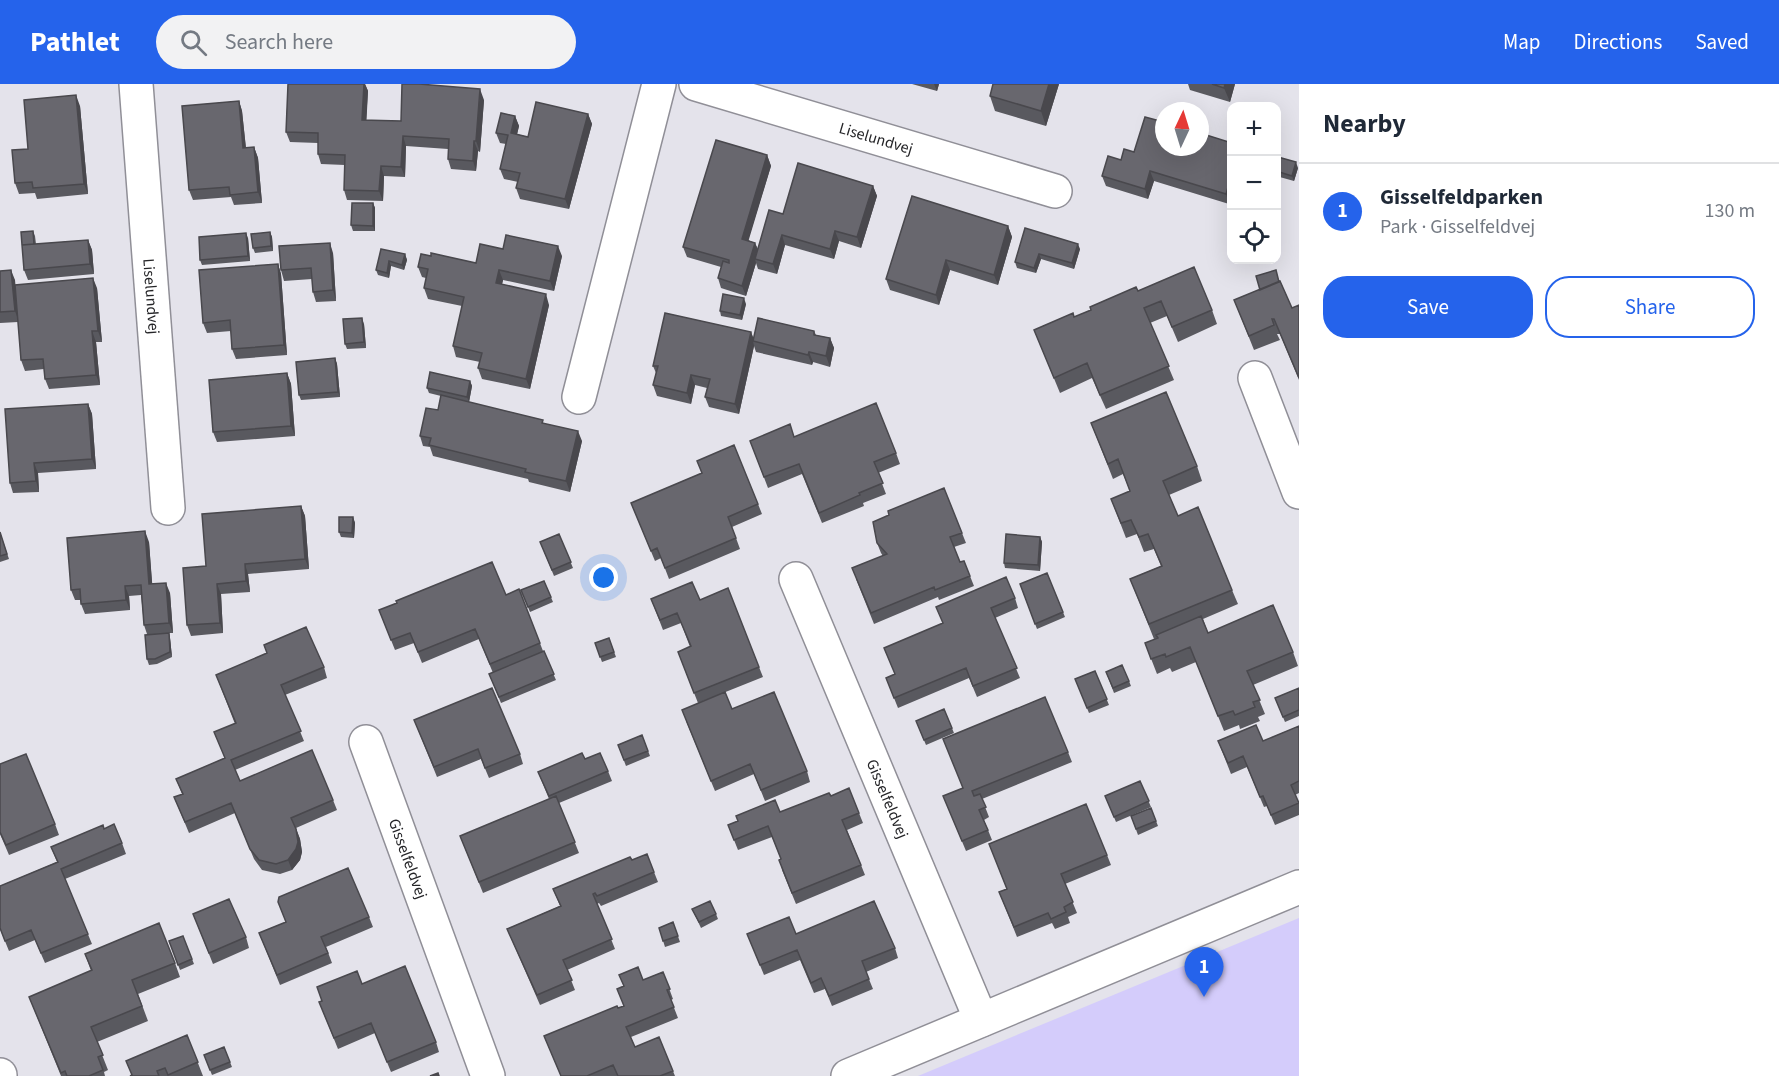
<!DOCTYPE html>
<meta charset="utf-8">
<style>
body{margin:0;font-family:"Source Sans 3",sans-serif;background:#f2f2f3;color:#1f2937}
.controls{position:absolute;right:18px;top:18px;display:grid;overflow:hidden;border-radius:12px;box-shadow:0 6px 24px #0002}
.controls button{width:54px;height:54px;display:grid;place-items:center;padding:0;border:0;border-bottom:2px solid #e0e1e3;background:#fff;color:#1f2937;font:30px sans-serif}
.compass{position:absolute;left:1155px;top:18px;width:54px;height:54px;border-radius:50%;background:#fff;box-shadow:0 6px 24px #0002;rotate:4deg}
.you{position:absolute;left:604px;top:494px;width:21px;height:21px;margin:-15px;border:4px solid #fff;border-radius:50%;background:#1a73e8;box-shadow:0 0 0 9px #1a73e833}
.badge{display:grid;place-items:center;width:39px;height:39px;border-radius:50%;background:#2563eb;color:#fff;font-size:20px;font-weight:700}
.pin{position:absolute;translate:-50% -50px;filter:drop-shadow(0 2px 3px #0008)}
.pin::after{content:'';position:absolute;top:32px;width:21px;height:18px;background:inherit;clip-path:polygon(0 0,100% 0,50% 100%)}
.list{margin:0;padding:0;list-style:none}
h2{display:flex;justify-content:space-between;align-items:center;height:78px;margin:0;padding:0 24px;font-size:26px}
h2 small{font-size:20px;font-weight:400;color:#747a83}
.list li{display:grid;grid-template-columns:39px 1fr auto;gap:18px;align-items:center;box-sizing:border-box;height:96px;padding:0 24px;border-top:2px solid #e0e1e3}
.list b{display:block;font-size:22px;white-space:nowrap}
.list p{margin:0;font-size:20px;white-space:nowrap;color:#747a83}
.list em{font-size:20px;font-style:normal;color:#747a83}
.actions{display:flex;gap:12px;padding:18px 24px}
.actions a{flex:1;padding:14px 0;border:2px solid #2563eb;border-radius:24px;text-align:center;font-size:21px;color:#2563eb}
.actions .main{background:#2563eb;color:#fff}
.icon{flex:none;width:33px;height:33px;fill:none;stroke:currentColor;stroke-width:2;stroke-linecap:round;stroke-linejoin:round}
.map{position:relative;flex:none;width:1299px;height:992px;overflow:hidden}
header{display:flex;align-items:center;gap:36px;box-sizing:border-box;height:84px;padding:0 30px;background:#2563eb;color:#fff}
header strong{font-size:28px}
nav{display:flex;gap:33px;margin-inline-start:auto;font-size:21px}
.search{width:420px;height:54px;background:#f2f2f3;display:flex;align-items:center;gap:15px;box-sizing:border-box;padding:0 21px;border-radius:33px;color:#747a83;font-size:22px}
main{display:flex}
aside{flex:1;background:#fff}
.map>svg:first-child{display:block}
</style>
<header>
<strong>Pathlet</strong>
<div class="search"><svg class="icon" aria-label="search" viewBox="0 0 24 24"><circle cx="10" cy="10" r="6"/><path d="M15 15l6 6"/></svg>Search here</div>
<nav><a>Map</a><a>Directions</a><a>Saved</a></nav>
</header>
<main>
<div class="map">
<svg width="1299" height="992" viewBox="0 0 1299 992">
<rect width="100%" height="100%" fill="#e4e3eb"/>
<path fill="#d4ccfb" d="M1299 834V992H918Z"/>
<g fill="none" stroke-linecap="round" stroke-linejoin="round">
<defs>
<g id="minor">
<path id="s1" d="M136 0 168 424"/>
<path id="s2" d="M696 0 1055 107"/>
<path d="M1255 294 1299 408"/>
<path d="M579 313 659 0"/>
<path id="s3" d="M796 495 981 936"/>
<path id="s4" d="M366 658 488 992"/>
<path d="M0 991V992"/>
<path d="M848 992 1299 803"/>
</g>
</defs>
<use href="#minor" stroke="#908f97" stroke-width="36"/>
<use href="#minor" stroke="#fff" stroke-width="33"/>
</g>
<path fill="#59595f" d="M288 0H365L368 7 366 36 401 37 484 16 480 68 478 67 476 87 451 85 448 75V65L406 62 405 93 384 92 383 117 347 116 344 106 345 81 321 80 318 70V59L290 58 286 48Z
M912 0H939L937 7Z
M1059 0 1046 42 995 27 990 12Z
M1188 0H1235L1230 18 1190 6Z
M239 17 242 27 246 64 254 63 258 74 262 119 234 121 231 113 193 116 189 106Z
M80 22 88 110 37 115 35 109 19 110 15 99 28 65Z
M588 30 592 40 569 125 520 115 516 104 518 98 504 95 500 85 506 60 500 59 496 49 515 32 519 42 517 50 528 53Z
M1232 59 1229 120 1154 97 1148 115 1106 102 1102 92 1121 76 1134 68Z
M767 71 771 82 748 156 755 159 758 165 783 130 873 102 877 112 861 164 839 157 834 175 785 161 777 190 758 185 756 179 746 212 721 204 718 194 721 183 687 173 683 163Z
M1276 78 1298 84 1294 97 1276 92Z
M373 119 375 124V147H353L351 141Z
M1008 142 1012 153 998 201 950 186 939 221 890 206 886 195Z
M1025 144 1080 165 1074 185 1041 175 1036 189 1017 184 1015 178Z
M33 147 35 152 36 160 88 156 92 166 94 190 28 196 24 186Z
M270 148 272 153 273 167 255 169 253 164Z
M248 154 250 177 202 181 200 176Z
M381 165 405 170 407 176 404 186 391 182 389 194 378 191 376 186Z
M503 165 562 172 554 207 503 196 502 200 549 221 530 305 482 295 478 284 480 278 456 273 453 262 462 222 428 215 424 204 426 194 422 193 418 183 431 172 476 179Z
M333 169 336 217 316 218 313 208 312 195 284 197 281 186Z
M278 180 281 190 287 271 236 275 232 265 231 247 207 249 203 239Z
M0 187 15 196V201L97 204 102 258H96L100 301 49 305 45 295 44 285 25 287 21 276 18 238 0 239Z
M1280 197 1292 224 1299 221V296L1280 250H1277L1280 256 1254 266 1234 216Z
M1138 207 1212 226 1217 240 1178 258 1167 232 1150 239 1174 296 1106 325 1092 294 1060 309 1034 246 1074 233 1091 226 1090 223Z
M746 220 742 236 721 232 720 227Z
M364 240 366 264 347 265 345 260Z
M814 247 816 251 830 254 834 264 830 283 813 278 812 281 756 268 754 262 739 330 709 323 705 313 707 304 695 301 691 320 657 312 653 301 656 289 653 282 751 248 753 254Z
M335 274 337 280 340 313 301 316 299 311Z
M287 289 291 300 295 352 217 358 213 348Z
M470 297 472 302 469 318 544 339 582 357 570 408 529 398 528 395 433 372 430 363 423 362 420 352 438 326 441 312 429 309 427 304Z
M88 320 92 330 96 385 38 389 39 408 13 409 10 399Z
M1091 339 1197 382 1202 397 1169 411 1178 432 1232 506 1238 520 1203 535 1208 549 1293 568 1298 582 1253 601 1265 630 1258 633 1260 637 1240 645 1239 641 1224 647 1196 578 1172 588 1170 584 1157 590 1145 559 1158 554 1154 555 1130 495 1161 482 1154 465 1144 468 1137 450 1126 454 1111 415 1130 407 1123 390 1113 395Z
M794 353 896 369 900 380 878 389 886 410 863 419 864 422 822 439 802 390 768 404 750 357Z
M697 377 758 420 762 430 732 443 740 465 669 495 661 474 655 477 631 419 702 389Z
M301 422 305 432 309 485 248 490 250 508 221 510 223 549 191 552 187 541 206 482Z
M353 433 355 439 354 454 341 453 339 448Z
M0 448 9 475 0 478Z
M962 449 966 459 954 463 960 478 964 477 974 502 939 516 938 513 874 540 856 495 883 472 881 469 877 459Z
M559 450 573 484 554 492 540 458Z
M1040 453 1042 458 1040 487 1005 484 1004 479Z
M149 458 152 500 170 509 173 549H169L170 554 172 573 157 580 149 581 147 575V550L144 541 141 511 129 512 130 526 85 530 81 520V516H75L71 506Z
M1047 489 1065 533 1037 545 1020 500Z
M544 497 553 518 530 528 521 506Z
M519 505 543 567 556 596 501 619 489 590 493 589 479 555 422 579 414 559 395 566 379 526 506 511Z
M1015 514 1018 524 995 534 1020 594 977 613 969 594 898 624 886 594 895 590 884 564Z
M651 515 700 516 759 583 763 593 698 619 678 568 690 563 681 539 663 546Z
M609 554 616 573 602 578 595 559Z
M324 583 327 594 285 611 304 657 235 686 240 697 333 716 337 726 296 744 300 755 302 768 300 776 292 786 280 790 262 786 254 775 235 729 189 749 174 713 182 710 176 695 225 674 214 648 235 640 216 591Z
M1095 587 1109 621 1089 629 1075 595Z
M1106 588 1129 597 1131 602 1114 609Z
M1299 604V632L1285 638 1275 614Z
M732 625 807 687 810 698 765 717 754 690 715 707 686 637Z
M944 625 954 649 926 661 918 642Z
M414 636 520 670 523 680 489 694 481 675 437 693Z
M1299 642V709L1295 711 1299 719V731L1275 741 1267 722 1264 723 1247 683 1231 690 1218 657H1263Z
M642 651 650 672 626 682 618 661Z
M1068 668 1072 678 982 715 989 733 984 736 992 756 966 767 943 712Z
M585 675 608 687 612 697 559 719 579 769 483 809 460 752 549 715 538 688Z
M0 680 55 740 59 751 9 771 0 750Z
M1140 697 1151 723 1116 738 1105 712Z
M849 704 863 739 847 746 865 791 796 820 782 786 781 775 772 753 738 766 728 741 780 728 831 712Z
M1151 724 1158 742 1138 751 1131 732Z
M104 745 122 759 126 770 65 795 92 860 45 879 35 856 9 867 0 845V802L57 778 51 763Z
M989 760 1107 771 1111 781 1065 800 1077 829 1068 833 1070 839 1055 845 1052 839 1017 853 999 808 1007 805Z
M632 776 654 788 658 798 601 822 599 819 597 820 615 865 567 886 575 906 540 921 507 845 560 822 553 805Z
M278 818 369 833 373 843 326 863 332 879 280 901 259 849 286 838Z
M692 825 716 830 718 835 701 844Z
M193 830 246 853 249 864 213 880Z
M673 838 680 858 665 863 659 844Z
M747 850H796L895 864 898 874 866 888 873 905 832 922 825 905 814 909 800 876 764 891Z
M183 852 194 880 180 886 169 857Z
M85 870 175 879 180 893 138 910 148 937 97 958 108 986 104 988 105 992H61L29 913 91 887Z
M663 888 673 915 671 916 678 934 631 953 635 963 659 953 675 992H561L544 952 624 922 643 896Z
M362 900 436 958 439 968 391 988 375 949 338 965 323 928Z
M187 951 203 992H130L132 991 126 977Z
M224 963 232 983 212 991 204 971Z"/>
<path fill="#49484d" d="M364 0H365L368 7 366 46 362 36Z
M934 0H939L937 7Z
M1049 0H1059L1046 42 1041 27Z
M1225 0H1235L1230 18 1224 4Z
M480 5 484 16 480 68 476 57Z
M76 11 80 22 88 110 84 100Z
M239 17 242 27 247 75 243 64Z
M588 30 592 40 569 125 565 115Z
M515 32 519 42 515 59 511 49Z
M403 52 406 62 405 93 401 83Z
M474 57 478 67 476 87 473 77Z
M254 63 258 74 262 119 258 108Z
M767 71 771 82 746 165 742 155Z
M1296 78 1298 84 1294 97 1292 92Z
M381 82 384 92 383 117 379 107Z
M1150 87 1154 97 1148 115 1145 105Z
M1232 90V113L1229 120 1226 110Z
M873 102 877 112 861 164 857 153Z
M373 119 375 124V147L373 142Z
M1008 142 1012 153 998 201 994 191Z
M835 147 839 157 834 175 830 165Z
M270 148 272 153 273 167 271 162Z
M246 149 248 154 250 177 248 172Z
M782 151 785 161 777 190 773 180Z
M88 156 92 166 94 190 90 180Z
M330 159 333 169 336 217 333 206Z
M755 159 759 169 755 175 756 179 746 212 742 202Z
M1078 160 1080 165 1074 185 1072 179Z
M558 162 562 172 554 207 550 197Z
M405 170 407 176 404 186 402 181Z
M1039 170 1041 175 1036 189 1034 184Z
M946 176 950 186 939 221 936 211Z
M389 177 391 182 389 194 387 189Z
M278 180 281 190 287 271 284 261Z
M11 186 15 196 19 238 15 227Z
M499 186 503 196 500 209 496 199Z
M93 194 97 204 102 258 98 247Z
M546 210 549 221 530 305 526 295Z
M744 214 746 220 742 236 740 231Z
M362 234 364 240 366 264 364 258Z
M92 247 96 258 100 301 96 291Z
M751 248 755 258 753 257 754 262 739 330 735 320Z
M830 254 834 264 830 283 826 272Z
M809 268 813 278 812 281 808 271Z
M335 274 337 280 340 313 338 308Z
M287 289 291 300 295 352 291 342Z
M691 291 695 301 691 320 687 309Z
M470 297 472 302 469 318 467 313Z
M88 320 92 330 96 385 92 375Z
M578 347 582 357 570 408 566 397Z
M34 379 38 389 39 408 36 397Z
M301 422 305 432 309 485 305 475Z
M353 433 355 439 354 454 352 449Z
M145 447 149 458 153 510 149 500Z
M1040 453 1042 458 1040 487 1038 481Z
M245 480 248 490 250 508 246 497Z
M166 499 170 509 173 549 169 539Z
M217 500 221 510 223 549 220 539Z
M125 502 129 512 130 526 126 516Z
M169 549 170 554 172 573 170 568Z
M296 745 300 755 302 768 300 776 292 786 288 776Z"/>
<path fill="#68676e" stroke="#49484d" stroke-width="1.5" d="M288 0H364L362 36 401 37 402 0H419L480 5 476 57H474L473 77 448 75 449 55 403 52 401 83 381 82 379 107 344 106 345 71 318 70V49L286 48Z
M993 0H1049L1041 27 990 12Z
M1212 0H1225L1224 4Z
M76 11 84 100 33 104 32 98 15 99 12 66 28 65 24 16Z
M239 17 243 64 254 63 258 108 230 111 229 103 189 106 182 22Z
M536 18 588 30 565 115 516 104 520 89 500 85 508 51 496 49 501 29 515 32 511 49 528 53Z
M1145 33 1164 38V63H1200V49L1232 59V90L1226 110 1150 87 1145 105 1102 92 1108 72 1121 76 1124 65 1134 68Z
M716 56 767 71 742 155 755 159 742 202 718 194 723 177 729 179V176L683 163Z
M1278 73 1296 78 1292 92 1276 87V78Z
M798 79 873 102 857 153 835 147 830 165 782 151 773 180 755 175 769 126 783 130Z
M912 112 1008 142 994 191 946 176 936 211 886 195Z
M352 119H373V142L351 141Z
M1025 144 1078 160 1072 179 1039 170 1034 184 1015 178Z
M33 147 34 160 22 161 21 148Z
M270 148 271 162 253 164 251 150Z
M246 149 248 172 200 176 199 153Z
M506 151 558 162 550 197 499 186 496 199 546 210 526 295 478 284 482 269 453 262 464 213 424 204 428 185 418 183 421 170 431 172V169L476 179 480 160 503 165Z
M88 156 90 180 24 186 22 161Z
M330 159 333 206 313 208 311 184 281 186 279 162Z
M381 165 405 170 402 181 389 177 387 189 376 186Z
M278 180 284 261 232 265 230 236 203 239 199 186Z
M1194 183 1212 226 1172 243 1161 217 1144 224 1169 282 1100 311 1087 279 1054 294 1034 246 1073 229 1074 233 1091 226 1090 223 1136 203 1138 207Z
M11 186 15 227 0 228V187Z
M1276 186 1279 198 1260 206 1256 192Z
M93 194 98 247H92L96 291 45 295 43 275 21 276 15 201Z
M1280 197 1292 224 1299 221V294L1274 235H1272L1274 241 1249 252 1234 216Z
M723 210 744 214 740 231 720 227Z
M665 229 751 248 735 320 705 313 710 295 691 291 687 309 653 301 658 282H653Z
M362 234 364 258 345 260 343 235Z
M758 234 814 247V251L830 254 826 272 809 268 808 271 753 257Z
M335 274 338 308 299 311 296 278Z
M430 288 470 297 467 313 427 304Z
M287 289 291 342 213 348 209 296Z
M1166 308 1197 382 1163 397 1178 432 1198 423 1232 506 1149 540 1130 495 1162 482 1148 450 1139 453 1131 436 1121 439 1111 415 1130 407 1118 375 1108 380 1091 339Z
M441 311 543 336 542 339 578 347 566 397 525 388 526 385 429 361 431 354 420 352 426 324 438 326Z
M876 319 896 369 874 378 883 399 859 409 860 411 819 429 799 380 764 393 750 357 790 340 794 353Z
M88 320 92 375 34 379 36 397 10 399 5 325Z
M734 361 758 420 728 433 736 454 665 484 657 464 651 467 631 419 702 389 697 377Z
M944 404 962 449 950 453 960 478 964 477 970 492 935 506 934 503 871 529 852 484 887 470 877 459 873 438 889 431 888 427Z
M301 422 305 475 245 480 246 497 217 500 220 539 187 541 183 484 206 482 202 430Z
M339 433H353L352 449 339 448Z
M145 447 149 500 166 499 169 539 144 541 141 501 125 502 126 516 81 520 80 505 71 506 67 454Z
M0 448 7 470 0 472Z
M559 450 571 478 552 486 540 458Z
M1006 450 1040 453 1038 481 1004 479Z
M492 478 506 511 519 505 540 559 490 580 475 545 418 568 410 549 391 556 379 526 397 519 396 517Z
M1047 489 1063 528 1035 540 1020 500Z
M1006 493 1015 514 991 524 1017 584 973 602 966 584 894 614 886 594 895 590 884 564 943 539 936 523Z
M544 497 551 513 528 523 521 506Z
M692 498 700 516 728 504 759 583 694 609 678 568 691 562 677 529 660 536 651 515Z
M1273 521 1293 568 1247 587 1260 616 1253 618 1255 623 1235 631 1233 627 1218 632 1190 563 1166 573 1165 570 1151 575 1145 559 1158 554 1156 551 1201 532 1208 549Z
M306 543 324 583 281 601 301 647 231 676 240 697 312 666 333 716 291 734 296 745 298 758 296 765 288 776 276 780 259 776 250 765 231 719 185 738 174 713 183 710 176 695 225 674 214 648 236 639 216 591 267 569 264 561Z
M169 549 170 568 155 575H147L145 551Z
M609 554 614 568 600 573 595 559Z
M544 567 554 590 499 613 489 590Z
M1122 581 1129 597 1113 604 1106 588Z
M1095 587 1107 615 1087 624 1075 595Z
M492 604 520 670 485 684 478 665 434 683 414 636Z
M1299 604V626L1283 633 1275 614Z
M725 608 732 625 774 608 807 687 761 706 750 680 711 697 682 626Z
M1045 613 1068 668 972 707 974 712 980 710 986 723 979 726 988 746 962 757 943 712 963 704 943 655Z
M944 625 952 644 924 656 916 637Z
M1256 641 1263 657 1299 642V697L1291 701 1299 719 1271 731 1263 712 1260 713 1243 672 1228 679 1218 657Z
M642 651 648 667 624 676 618 661Z
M582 669 585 675 600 669 608 687 549 712 538 688Z
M26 670 55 740 6 761 0 748V680Z
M1140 697 1149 717 1114 733 1105 712Z
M849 704 859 729 842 736 861 781 792 809 779 776 781 775 768 742 734 756 728 741 738 737 736 732 775 716 780 728 829 709 831 712Z
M556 712 575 758 479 798 460 752Z
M1086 720 1107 771 1061 790 1073 818 1064 823 1066 828 1051 835 1048 829 1014 843 999 808 1007 805 989 760Z
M1151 724 1156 737 1136 745 1131 732Z
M114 740 122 759 61 785 88 850 41 869 31 846 5 857 0 844V802L58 778 51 763 103 741 104 745Z
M647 770 654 788 597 812 595 809 593 810 612 855 563 876 572 896 537 911 507 845 561 822 553 805 630 773 632 776Z
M348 784 369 833 321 853 328 869 277 891 259 849 286 838 278 818 279 813Z
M229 815 246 853 209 869 193 830Z
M710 817 716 830 699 838 692 825Z
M874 817 895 864 862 877 869 895 829 912 821 894 811 899 797 866 760 881 747 850 789 833 796 850Z
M673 838 678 852 663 857 659 844Z
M159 839 175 879 132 896 142 922 91 943 103 971 98 973 103 986 89 992H67L65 987 61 989 29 913 92 886 85 870Z
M183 852 192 875 178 881 169 857Z
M405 882 436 958 387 978 371 939 334 954 319 918 322 917 317 903 357 887 362 900Z
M638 883 643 896 663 888 670 905 667 906 674 923 626 943 635 963 659 953 673 987 660 992H618L613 981 587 992H561L544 952 617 922 618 924 624 922 617 905 624 902 619 891Z
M187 951 198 978 168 991 165 984 157 987 159 992H130L132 991 126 977Z
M224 963 230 978 210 986 204 971Z
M438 989 439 992H430Z"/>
<g text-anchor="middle" stroke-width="6" stroke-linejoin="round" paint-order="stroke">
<g font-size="16" fill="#252528" stroke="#fff">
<text dy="6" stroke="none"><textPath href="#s2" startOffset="188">Liselundvej</textPath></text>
<text dy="6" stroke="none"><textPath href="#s1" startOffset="213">Liselundvej</textPath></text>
<text dy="6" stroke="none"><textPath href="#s3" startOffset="238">Gisselfeldvej</textPath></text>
<text dy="6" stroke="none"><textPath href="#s4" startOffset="124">Gisselfeldvej</textPath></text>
</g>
</g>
</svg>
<div class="controls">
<button>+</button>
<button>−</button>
<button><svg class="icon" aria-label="locate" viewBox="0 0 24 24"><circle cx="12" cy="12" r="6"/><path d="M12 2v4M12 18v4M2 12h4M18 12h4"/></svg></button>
</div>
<svg class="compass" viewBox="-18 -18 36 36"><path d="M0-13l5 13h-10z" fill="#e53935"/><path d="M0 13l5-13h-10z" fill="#747a83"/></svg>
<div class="you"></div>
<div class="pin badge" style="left:1204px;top:913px">1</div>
</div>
<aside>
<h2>Nearby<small></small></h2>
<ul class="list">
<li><span class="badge">1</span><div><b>Gisselfeldparken</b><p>Park · Gisselfeldvej</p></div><em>130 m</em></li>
</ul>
<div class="actions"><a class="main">Save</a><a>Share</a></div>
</aside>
</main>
